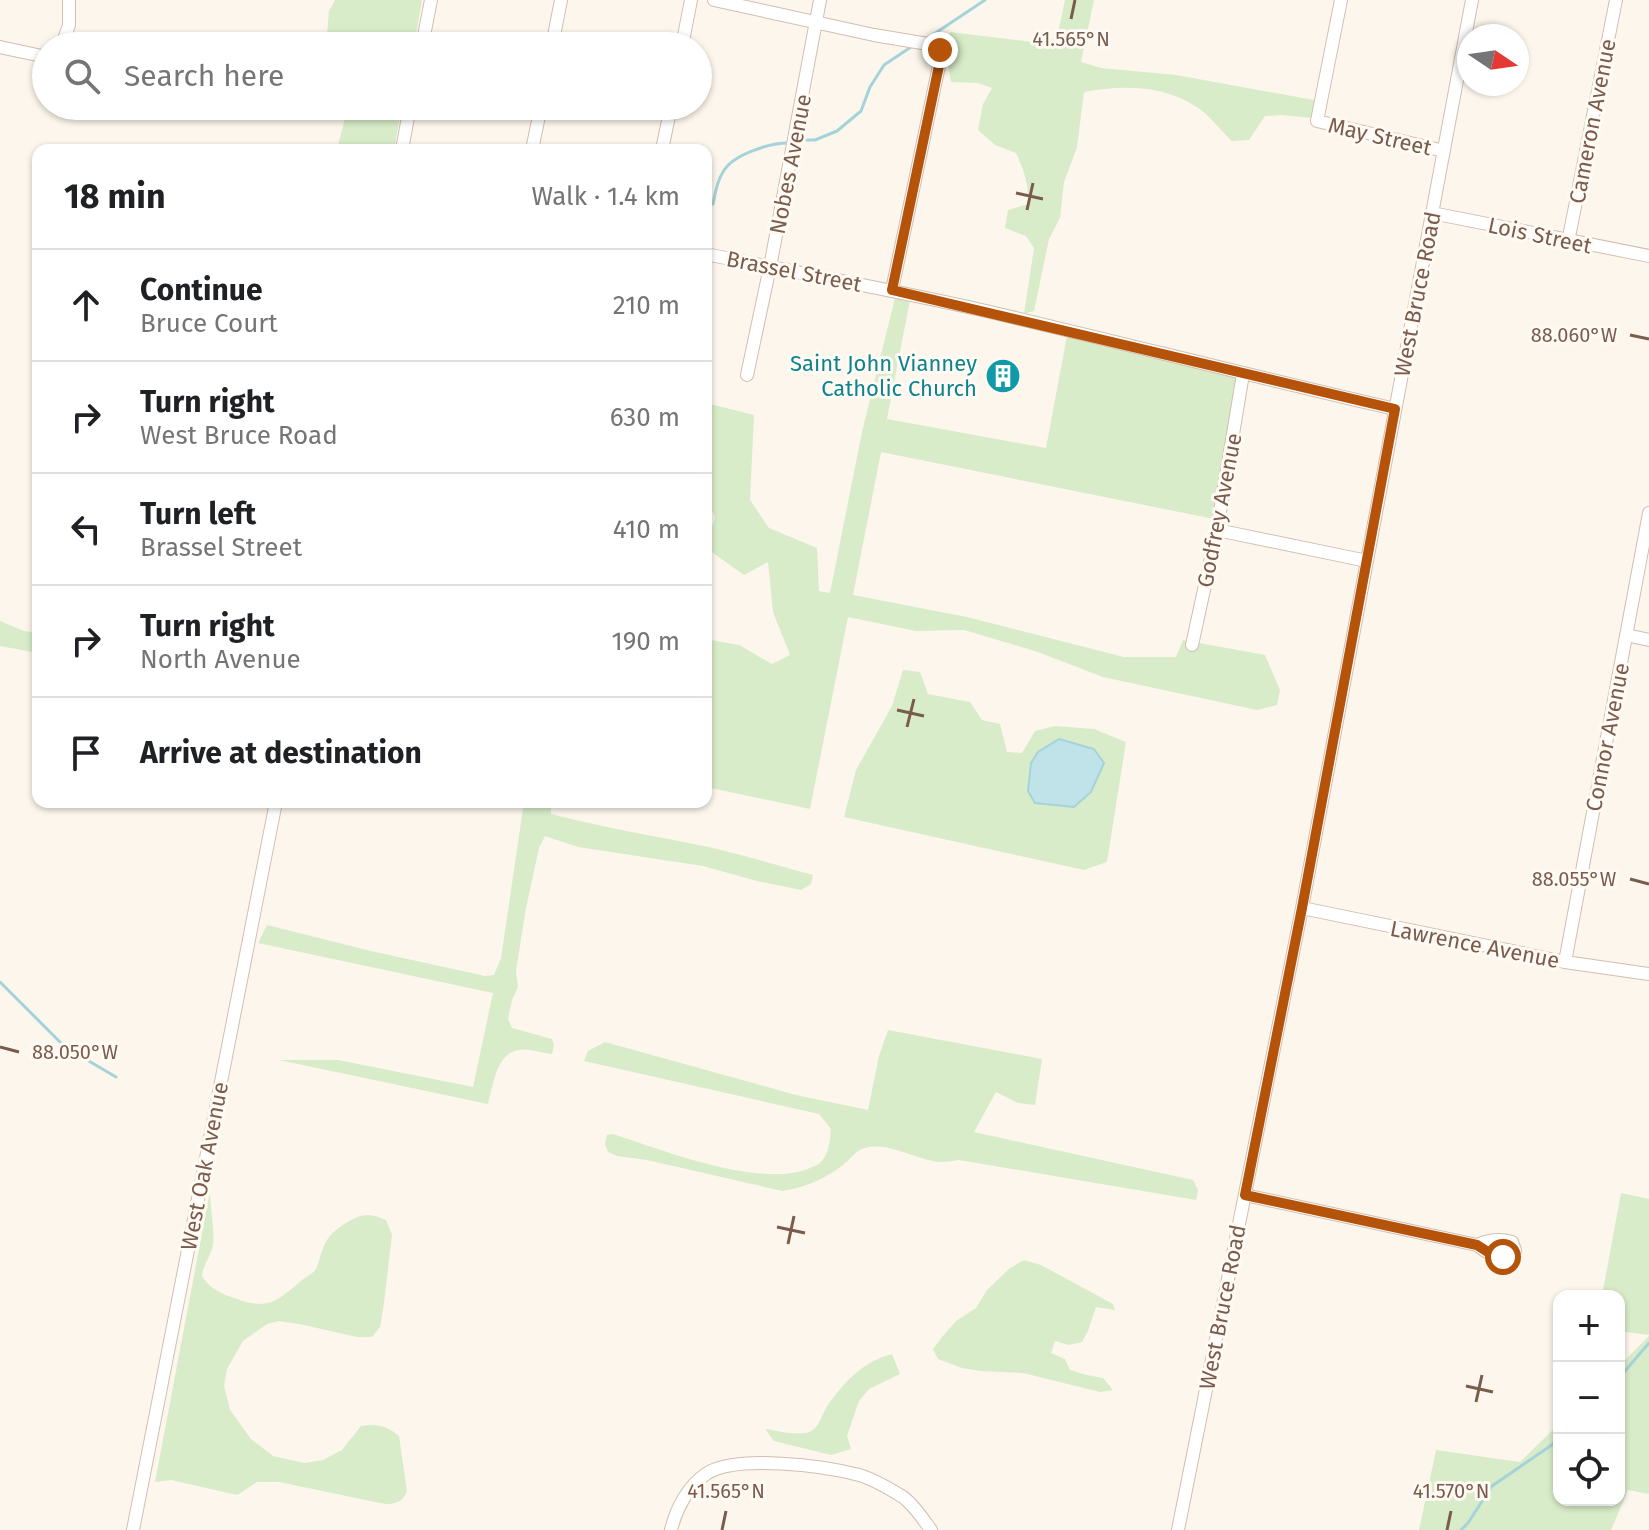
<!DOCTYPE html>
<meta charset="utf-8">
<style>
body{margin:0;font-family:"Fira Sans",sans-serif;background:#f2f2f2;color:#202124}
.controls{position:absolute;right:24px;bottom:24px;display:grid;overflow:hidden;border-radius:16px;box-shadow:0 2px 6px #0004}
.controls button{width:72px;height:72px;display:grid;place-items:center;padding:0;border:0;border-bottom:2px solid #e0e0e0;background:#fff;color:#202124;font:40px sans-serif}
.compass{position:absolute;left:1457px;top:24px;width:72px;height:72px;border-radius:50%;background:#fff;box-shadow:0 2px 6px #0004;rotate:103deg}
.stop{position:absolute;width:24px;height:24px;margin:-18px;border:6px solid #b45309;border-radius:50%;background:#fff}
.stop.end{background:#b45309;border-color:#fff;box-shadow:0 2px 8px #0008}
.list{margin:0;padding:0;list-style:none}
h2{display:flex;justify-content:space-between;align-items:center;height:104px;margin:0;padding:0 32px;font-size:34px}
h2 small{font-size:26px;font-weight:400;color:#757577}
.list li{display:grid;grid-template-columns:52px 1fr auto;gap:24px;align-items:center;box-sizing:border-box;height:112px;padding:0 32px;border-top:2px solid #e0e0e0}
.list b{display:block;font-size:30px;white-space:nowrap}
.list p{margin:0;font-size:26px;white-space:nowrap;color:#757577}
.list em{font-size:26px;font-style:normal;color:#757577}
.icon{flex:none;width:44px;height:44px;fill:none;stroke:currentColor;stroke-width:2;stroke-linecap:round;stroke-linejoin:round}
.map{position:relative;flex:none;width:1649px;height:1530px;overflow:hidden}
.search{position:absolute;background:#fff;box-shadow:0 2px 6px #0004;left:32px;top:32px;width:680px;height:88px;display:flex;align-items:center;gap:20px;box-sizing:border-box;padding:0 28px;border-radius:44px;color:#757577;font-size:30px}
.panel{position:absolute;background:#fff;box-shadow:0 2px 6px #0004;left:32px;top:144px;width:680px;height:664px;border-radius:16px}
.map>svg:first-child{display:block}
</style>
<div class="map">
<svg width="1649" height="1530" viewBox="0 0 1649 1530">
<rect width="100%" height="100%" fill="#fdf6ec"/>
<path fill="#d8ecc9" d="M335 0H422L414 46H326L329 11Z
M1065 0H1094L1081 62 1101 68 1176 75 1314 100 1312 118 1282 115 1265 116 1249 140 1232 141C1220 130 1209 114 1195 106 1162 85 1122 85 1084 92L1077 147 1064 182 1060 218 1049 239 1034 311 1024 314 1034 248 1026 236 1005 228 1008 210 1028 204C1029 185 1024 170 1016 153L995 145 978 130 983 104 992 88 978 83 951 82 945 45 950 32 1042 43 1057 38Z
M348 106H402L394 150H337Z
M895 298 910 300 887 419 1046 448 1067 336 1240 378 1214 519 881 452 853 595 967 617 1124 657H1176L1183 640 1265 655 1280 690 1277 705 1257 710 1103 677 1035 651 964 630 916 631 848 617 810 809 706 787V639L739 645 772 664 790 655 773 612 768 562 744 575 706 548 715 517 706 500V403L754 415 750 500 769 528 817 548 819 591 830 593 862 432Z
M0 621 24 631 38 633V653L0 646Z
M903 670 920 672 928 694 970 702 982 720 1000 724 1007 752 1022 753 1035 731 1055 726 1094 729 1126 742 1107 862 1084 870 844 817 856 770 892 706Z
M524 802H551V814C602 827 653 836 704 846 740 854 777 865 813 875L811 884 801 890 757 881 703 866 578 847 545 836 539 848 526 908 516 971 518 987 512 1000 508 1019 512 1028 552 1039 554 1045 552 1054C542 1053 528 1048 519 1050 496 1053 493 1086 488 1104L279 1060H338L473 1087 493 993 258 943 267 925 371 951 485 976 494 975 501 958Z
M888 1030 1042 1059 1035 1105 1018 1103 996 1092 974 1132 1193 1180 1198 1190 1196 1200 959 1160C953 1161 946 1162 940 1162 917 1160 887 1141 865 1148 856 1150 852 1158 845 1163 828 1178 804 1188 782 1191L647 1160 617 1156 608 1152 605 1144 607 1135 613 1134C663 1150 757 1188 808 1169 809 1168 818 1165 819 1164 829 1155 830 1141 831 1129L819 1114 584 1061 588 1051 605 1042 796 1095 868 1110 879 1056Z
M210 1191C210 1204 215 1233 213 1245 211 1256 203 1264 202 1276 210 1289 222 1294 237 1299 268 1311 279 1300 302 1280 306 1277 314 1273 316 1269 320 1261 321 1249 327 1240 334 1229 355 1215 368 1215 374 1215 381 1218 386 1220L392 1235 384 1303 380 1327 372 1337H357L304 1325 279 1321 267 1324 243 1341 227 1369 224 1386 230 1410 251 1439 273 1456 304 1463 323 1460 342 1450 361 1426C376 1423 388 1426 399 1436L407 1491C403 1502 396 1504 385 1504L279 1482H257L237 1495 171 1480 155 1482Z
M1621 1193 1649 1199V1335L1619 1331V1296H1602Z
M1024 1260 1041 1265 1113 1304 1115 1310 1096 1307 1088 1331 1082 1342 1069 1345 1055 1341 1051 1353 1065 1359 1070 1370 1087 1375 1103 1378 1113 1390 1100 1392 1023 1373 980 1371 962 1368 938 1359 933 1349 942 1337 956 1321 976 1308 987 1290 1010 1268Z
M1649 1336V1494L1628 1490 1611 1530H1419L1436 1450 1520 1462 1559 1424V1500H1619V1366Z
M892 1354 900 1374 869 1389 859 1401 847 1436 851 1449 831 1455 774 1441 765 1429C778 1431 797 1436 809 1432 819 1429 821 1416 826 1408 843 1383 862 1362 892 1354Z"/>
<path fill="#bfe3e8" stroke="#a5d3da" stroke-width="2" d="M1059 739 1094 749 1104 763 1091 792 1074 807 1035 803 1028 791 1031 763 1038 752Z"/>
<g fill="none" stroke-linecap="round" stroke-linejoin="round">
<path stroke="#a5d3da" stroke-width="3" d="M925 40 985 0
M798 140H815L837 131 861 111 870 87 884 65 911 47
M713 204C715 193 717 181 723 172 732 155 769 143 788 143
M0 982 65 1047 116 1077
M1619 1378 1649 1343
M1461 1530 1468 1523 1492 1486 1559 1440"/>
<defs>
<path id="minor" d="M714 0 874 35 928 44 940 50V61L892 290
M1341 0 1317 121 1444 151
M60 46 62 45 69 25V0
M422 46 431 0
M552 46 561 0
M682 46 691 0
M0 47 42 56 46 54
M402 150 410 106
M532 150 541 106
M662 150 671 106
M1432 213 1649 256
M1568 242 1616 0
M706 254C799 273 893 290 986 311 1123 343 1259 378 1395 409
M747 375 770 267 820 0
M1217 530 1367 561
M1626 635 1649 640
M1192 645 1217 530 1243 374
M1302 908 1565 962 1649 974
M1565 962 1649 513
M1245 1195 1477 1245C1486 1253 1497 1257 1509 1256L1515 1250 1512 1242C1499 1238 1489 1240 1477 1245
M133 1530 276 802
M671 1530C676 1509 688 1486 706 1474 736 1454 825 1466 859 1475 874 1479 890 1489 903 1497 914 1505 923 1519 931 1530
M1178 1530 1302 908 1472 0"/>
</defs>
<use href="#minor" stroke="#d1beb0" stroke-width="14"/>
<use href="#minor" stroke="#fff" stroke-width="12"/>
</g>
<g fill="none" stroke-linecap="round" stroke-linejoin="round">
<path stroke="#b45309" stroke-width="10" d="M940 50V61L892 290 1395 409 1302 908 1245 1195 1477 1245 1491 1254 1503 1257"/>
</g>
<path fill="none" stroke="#7a5c4d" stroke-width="3" d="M1071 19 1075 0M1016 193 1043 199M1027 210 1033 183M1630 335 1649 339M897 710 924 716M907 727 914 699M1630 879 1649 884M0 1047 19 1052M777 1227 805 1233M788 1244 794 1216M1466 1386 1493 1392M1476 1402 1482 1375M722 1530 726 1511M1447 1530 1451 1511"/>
<defs>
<symbol id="building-disc" viewBox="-11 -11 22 22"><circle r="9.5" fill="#0f9aa8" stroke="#fffaf3"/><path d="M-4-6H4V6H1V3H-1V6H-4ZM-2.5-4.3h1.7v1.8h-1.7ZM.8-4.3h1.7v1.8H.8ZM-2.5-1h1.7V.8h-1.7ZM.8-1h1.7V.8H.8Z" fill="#fff"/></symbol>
</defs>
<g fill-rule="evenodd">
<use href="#building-disc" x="983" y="356" width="40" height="40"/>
</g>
<g text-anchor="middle" stroke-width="6" stroke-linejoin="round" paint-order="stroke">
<g font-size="22" fill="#7a5c4d" stroke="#fffaf3">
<text transform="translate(1592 121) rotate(-79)" y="8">Cameron Avenue</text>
<text transform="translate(1380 136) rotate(13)" y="8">May Street</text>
<text transform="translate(790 164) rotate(-79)" y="8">Nobes Avenue</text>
<text transform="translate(1540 235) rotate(12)" y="8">Lois Street</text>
<text transform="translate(794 271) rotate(11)" y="8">Brassel Street</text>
<text transform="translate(1417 294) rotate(-79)" y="8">West Bruce Road</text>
<text transform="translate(1219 510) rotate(-79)" y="8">Godfrey Avenue</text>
<text transform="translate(1607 737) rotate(-79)" y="8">Connor Avenue</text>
<text transform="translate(1475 944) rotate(11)" y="8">Lawrence Avenue</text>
<text transform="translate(204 1166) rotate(-79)" y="8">West Oak Avenue</text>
<text transform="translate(1222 1307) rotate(-79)" y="8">West Bruce Road</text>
</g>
<g font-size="22" fill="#0d838f" stroke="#fffaf3" text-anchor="end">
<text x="977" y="371">Saint John Vianney<tspan x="977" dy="25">Catholic Church</tspan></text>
</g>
</g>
<g font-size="20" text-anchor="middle" fill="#7a5c4d" stroke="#fffaf3" stroke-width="6" stroke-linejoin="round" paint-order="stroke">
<text x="1071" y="46">41.565°N</text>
<text x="1574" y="342">88.060°W</text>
<text x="1574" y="886">88.055°W</text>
<text x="75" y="1059">88.050°W</text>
<text x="726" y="1498">41.565°N</text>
<text x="1451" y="1498">41.570°N</text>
</g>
</svg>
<div class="controls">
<button>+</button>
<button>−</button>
<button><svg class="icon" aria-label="locate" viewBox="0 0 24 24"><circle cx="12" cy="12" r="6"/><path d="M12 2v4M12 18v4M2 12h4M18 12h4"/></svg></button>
</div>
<svg class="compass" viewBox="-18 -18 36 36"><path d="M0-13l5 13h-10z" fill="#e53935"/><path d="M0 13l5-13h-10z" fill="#757577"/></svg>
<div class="stop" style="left:1503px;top:1257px"></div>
<div class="stop end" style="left:940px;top:50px"></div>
<div class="search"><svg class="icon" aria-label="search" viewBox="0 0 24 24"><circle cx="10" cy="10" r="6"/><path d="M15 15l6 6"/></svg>Search here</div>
<section class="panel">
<h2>18 min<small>Walk · 1.4 km</small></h2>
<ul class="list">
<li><svg class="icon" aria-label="ahead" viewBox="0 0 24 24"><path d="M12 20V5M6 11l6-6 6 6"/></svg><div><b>Continue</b><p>Bruce Court</p></div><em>210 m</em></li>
<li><svg class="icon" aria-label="right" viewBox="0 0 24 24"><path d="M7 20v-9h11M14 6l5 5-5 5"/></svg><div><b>Turn right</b><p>West Bruce Road</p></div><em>630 m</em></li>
<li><svg class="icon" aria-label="left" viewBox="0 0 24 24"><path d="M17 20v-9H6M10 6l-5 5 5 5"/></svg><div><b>Turn left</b><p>Brassel Street</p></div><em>410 m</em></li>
<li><svg class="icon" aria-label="right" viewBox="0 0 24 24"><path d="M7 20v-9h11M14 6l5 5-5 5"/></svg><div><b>Turn right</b><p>North Avenue</p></div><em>190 m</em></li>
<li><svg class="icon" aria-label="arrive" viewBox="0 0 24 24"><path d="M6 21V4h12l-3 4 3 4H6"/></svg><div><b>Arrive at destination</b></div></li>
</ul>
</section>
</div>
